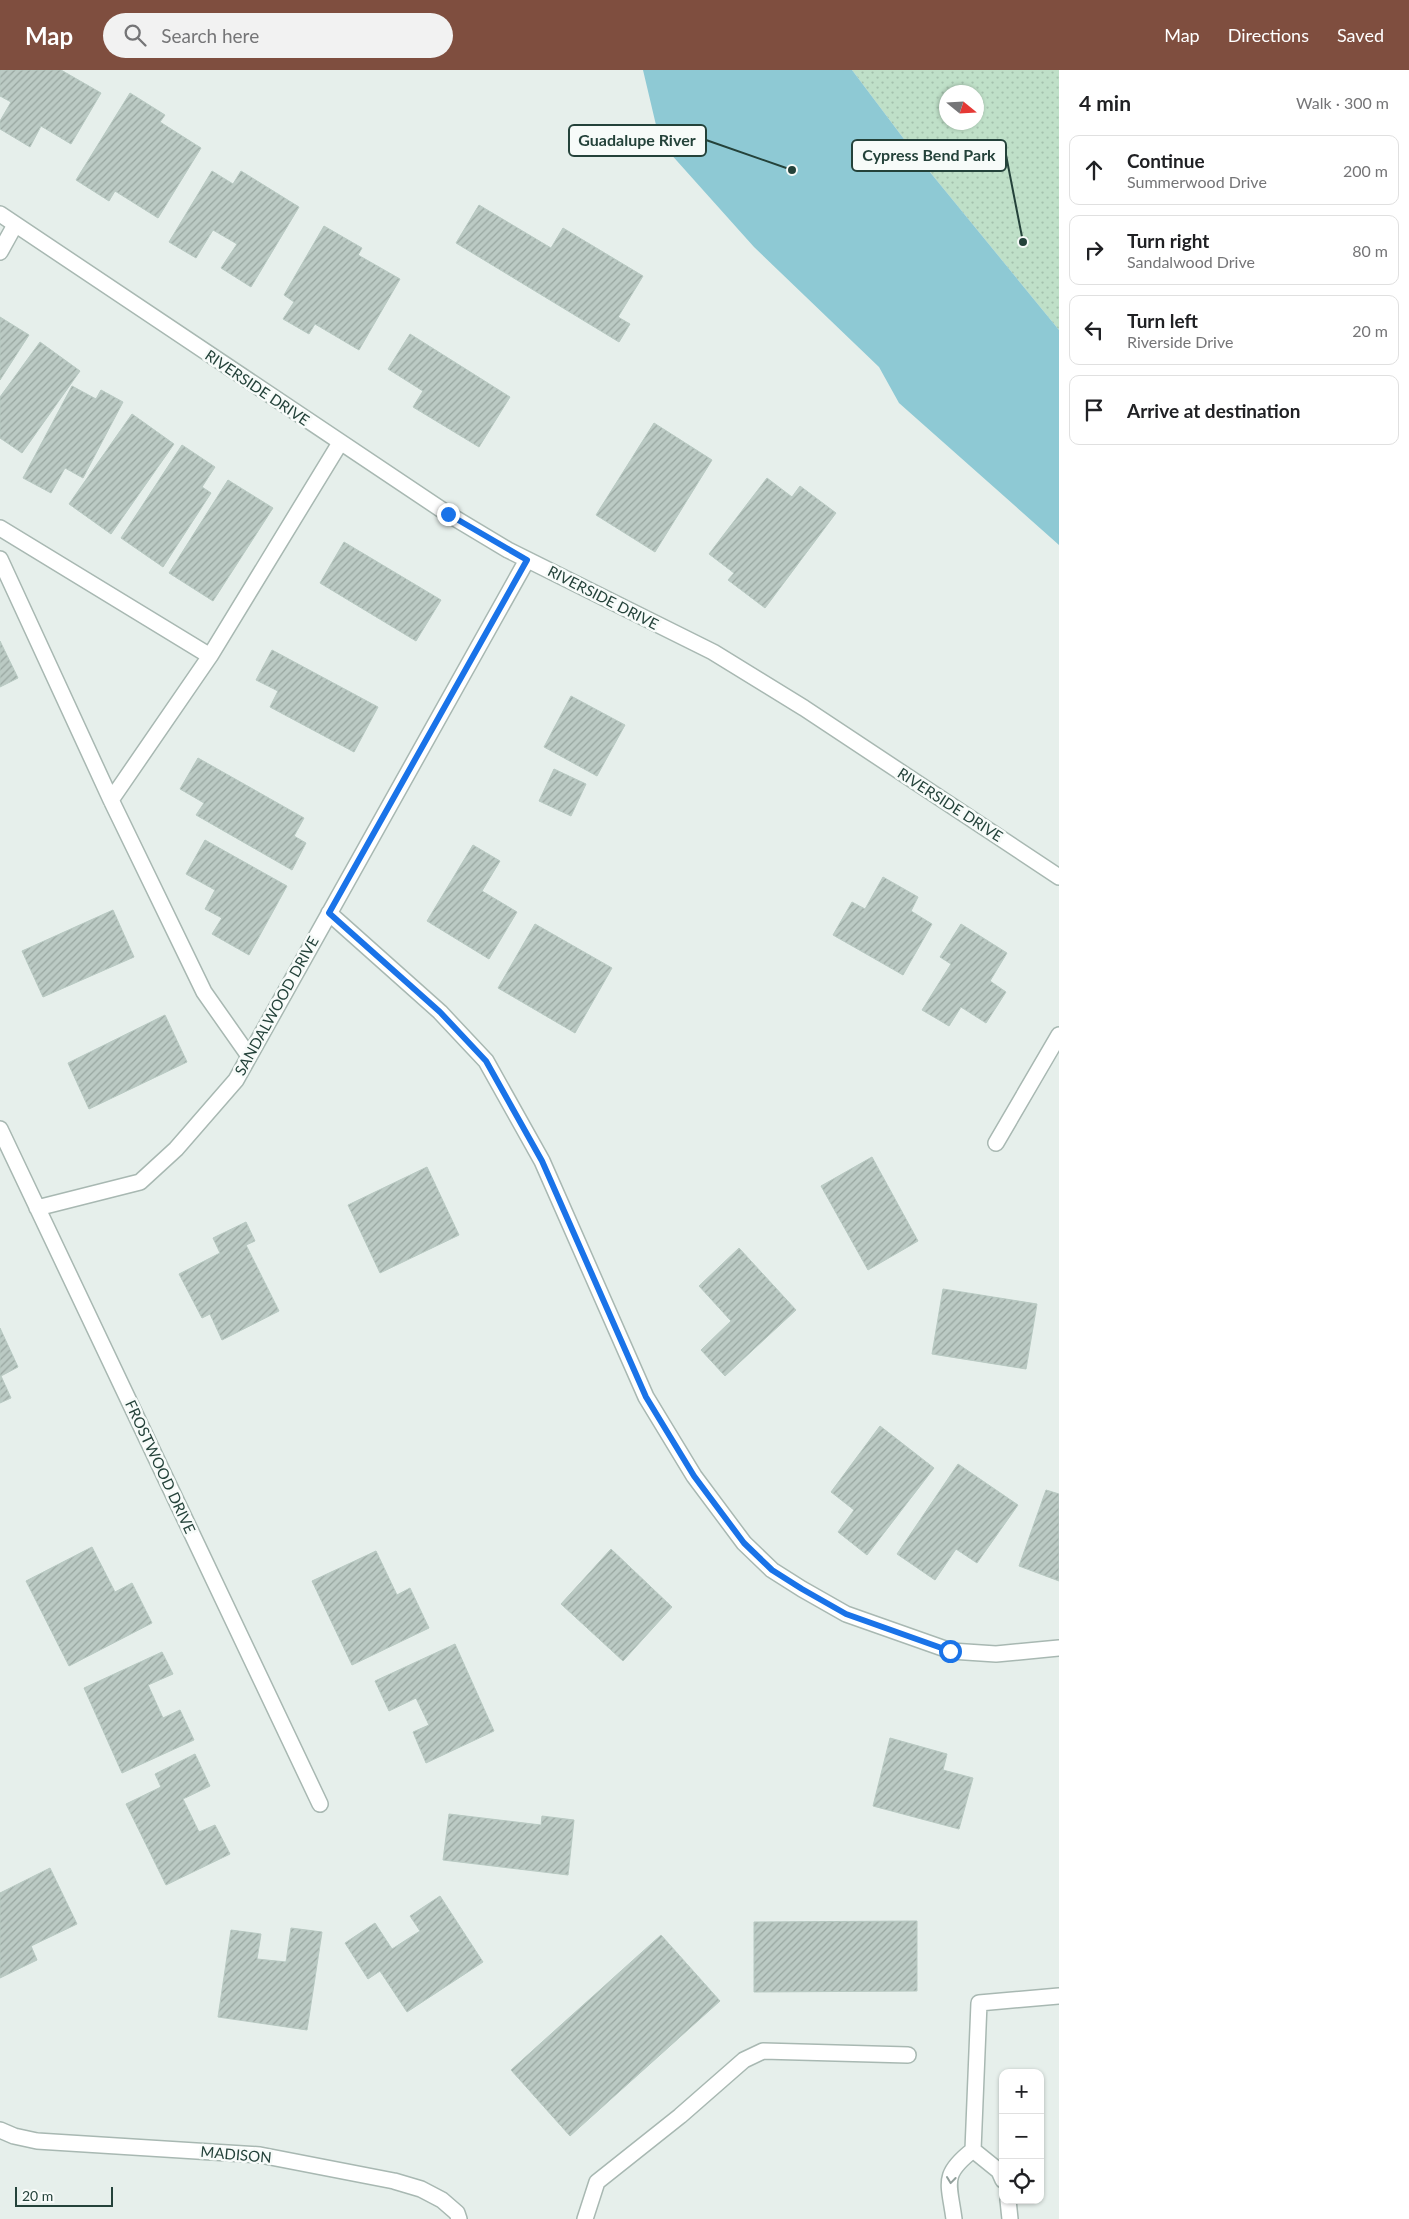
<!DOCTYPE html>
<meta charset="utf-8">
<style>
body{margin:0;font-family:Lato,sans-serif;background:#f2f2f2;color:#202124}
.controls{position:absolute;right:15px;bottom:15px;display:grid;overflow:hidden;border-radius:10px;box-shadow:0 1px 4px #0004}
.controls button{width:45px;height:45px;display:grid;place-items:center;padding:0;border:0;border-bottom:1px solid #e0e0e0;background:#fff;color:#202124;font:25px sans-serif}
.compass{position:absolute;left:939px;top:15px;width:45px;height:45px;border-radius:50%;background:#fff;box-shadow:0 1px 4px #0004;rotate:108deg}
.scale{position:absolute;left:15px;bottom:12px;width:98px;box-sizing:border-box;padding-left:5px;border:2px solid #24423a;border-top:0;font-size:14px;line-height:18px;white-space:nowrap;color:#24423a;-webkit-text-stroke:4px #f7fbf9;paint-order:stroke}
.stop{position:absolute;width:15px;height:15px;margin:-11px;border:4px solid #1a73e8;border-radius:50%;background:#fff}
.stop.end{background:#1a73e8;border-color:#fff;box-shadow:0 1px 5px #0008}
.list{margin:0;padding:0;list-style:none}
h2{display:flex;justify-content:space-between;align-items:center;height:65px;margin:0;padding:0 20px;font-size:21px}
h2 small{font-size:16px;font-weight:400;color:#757577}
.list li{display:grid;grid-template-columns:32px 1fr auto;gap:15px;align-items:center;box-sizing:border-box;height:70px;margin:0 10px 10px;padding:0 10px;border:1px solid #e0e0e0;border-radius:10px}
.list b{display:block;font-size:19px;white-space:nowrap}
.list p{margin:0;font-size:16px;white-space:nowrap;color:#757577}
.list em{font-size:16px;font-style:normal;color:#757577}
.icon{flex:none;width:28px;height:28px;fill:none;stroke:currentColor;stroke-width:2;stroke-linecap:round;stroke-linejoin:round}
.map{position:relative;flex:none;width:1059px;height:2149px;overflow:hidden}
header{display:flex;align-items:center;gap:30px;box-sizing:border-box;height:70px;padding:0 25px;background:#7f4e3f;color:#fff}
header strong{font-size:24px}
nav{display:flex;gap:28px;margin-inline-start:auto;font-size:18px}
.search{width:350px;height:45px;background:#f2f2f2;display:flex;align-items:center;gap:12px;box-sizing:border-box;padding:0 18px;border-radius:28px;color:#757577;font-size:19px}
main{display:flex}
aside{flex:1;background:#fff}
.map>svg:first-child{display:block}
</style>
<header>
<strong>Map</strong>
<div class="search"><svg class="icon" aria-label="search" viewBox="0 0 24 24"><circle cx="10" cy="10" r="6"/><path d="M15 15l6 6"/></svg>Search here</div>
<nav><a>Map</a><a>Directions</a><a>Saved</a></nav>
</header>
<main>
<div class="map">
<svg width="1059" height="2149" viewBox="0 0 1059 2149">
<defs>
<pattern id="park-dots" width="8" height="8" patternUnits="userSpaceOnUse" patternTransform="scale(1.25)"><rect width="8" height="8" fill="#bfe0c8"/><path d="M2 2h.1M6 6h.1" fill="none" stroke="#a4c1ad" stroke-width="1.8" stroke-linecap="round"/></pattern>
<pattern id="building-hatch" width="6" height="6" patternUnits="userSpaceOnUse" patternTransform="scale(1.25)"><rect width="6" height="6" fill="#bbcac4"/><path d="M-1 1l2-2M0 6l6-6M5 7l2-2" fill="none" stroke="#98a6a0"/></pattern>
</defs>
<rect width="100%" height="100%" fill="#e6efeb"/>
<path fill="url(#park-dots)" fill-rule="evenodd" d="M852 0H1059V260L916 85ZM946 22H976V52H946Z"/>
<path fill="#8ec9d4" d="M643 0H852L916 85 1059 260V475L899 333 879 297 754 177 660 72Z"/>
<path fill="url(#building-hatch)" stroke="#b8c9c2" d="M0 0H61L101 23 71 74 41 56 30 77 0 59V51L11 32 0 26Z
M130 23 165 45 160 52 201 78 158 148 115 121 109 131 76 110Z
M212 101 233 114 241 101 299 137 251 217 221 198 237 174 213 160 196 188 169 172Z
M479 135 551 178 563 158 643 206 618 247 630 254 619 272 456 173Z
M324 156 362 178 358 185 400 209 359 280 315 254 309 264 283 249 294 232 284 225Z
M0 247 29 265 0 310Z
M410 264 510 327 479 377 413 337 423 321 388 299Z
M40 272 80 301 22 383 0 368V327Z
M72 316 96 329 101 320 123 332 83 408 65 398 51 423 23 408Z
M132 344 174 374 111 464 69 434Z
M654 353 712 390 655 482 596 445Z
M182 375 215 397 202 417 211 423 163 497 121 468Z
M767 408 792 427 800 416 836 443 765 538 728 510 734 503 709 484Z
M228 410 273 438 213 531 169 503Z
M344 472 441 530 416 571 320 513Z
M0 571 18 608 0 617Z
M272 580 378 637 354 682 270 637 278 621 256 610Z
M571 626 625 655 597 706 544 677Z
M198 688 304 748 294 766 306 773 292 800 196 745 204 733 180 719Z
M554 699 586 714 571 746 539 731Z
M205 770 287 816 249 885 212 864 222 848 205 839 215 820 186 804Z
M473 775 500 791 482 821 517 842 489 889 427 851Z
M883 807 918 827 911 841 932 854 903 905 833 865 852 832 865 839Z
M113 840 134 887 43 927 22 881Z
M535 854 612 898 575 963 498 918Z
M961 854 1007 883 990 911 1006 922 986 953 961 937 949 956 922 940 951 894 940 887Z
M165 945 187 992 89 1039 68 993Z
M872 1087 918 1171 868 1200 821 1116Z
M427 1097 459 1165 380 1203 348 1135Z
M246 1152 255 1171 246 1175 279 1241 222 1270 210 1244 202 1248 179 1204 220 1183 213 1168Z
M739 1178 796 1240 725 1306 701 1280 731 1251 699 1216Z
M943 1219 1037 1234 1026 1299 932 1284Z
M0 1258 18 1297 1 1306 11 1328 0 1333Z
M880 1356 934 1398 867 1485 838 1462 854 1440 831 1422Z
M958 1394 1018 1435 977 1493 956 1479 935 1510 897 1484Z
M1046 1420 1059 1424V1511L1019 1496Z
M92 1477 115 1522 132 1513 152 1553 69 1596 26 1511Z
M611 1479 672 1537 623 1591 561 1534Z
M376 1481 397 1525 410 1518 429 1558 352 1595 312 1511Z
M455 1574 494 1661 426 1693 413 1662 429 1655 416 1628 389 1641 375 1611Z
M162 1582 173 1604 148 1615 163 1648 180 1640 194 1670 122 1703 84 1618Z
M890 1668 947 1684 943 1700 973 1708 959 1759 873 1736Z
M195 1684 210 1716 183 1729 199 1762 215 1755 230 1784 166 1815 126 1734 161 1717 155 1704Z
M449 1744 541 1755 542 1746 574 1750 568 1805 443 1790Z
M50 1798 77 1854 31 1876 37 1890 0 1908V1823Z
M440 1826 483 1892 407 1942 380 1901 368 1909 345 1873 375 1853 392 1879 420 1861 410 1846Z
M917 1851V1921L754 1922V1852Z
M291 1858 322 1862 307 1960 218 1947 231 1860 261 1864 257 1889 286 1892Z
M661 1865 720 1931 570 2066 511 2000Z"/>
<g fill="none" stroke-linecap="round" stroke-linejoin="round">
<defs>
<path id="lane" d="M0 182 15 155
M0 458 210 586
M0 489 111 730 204 922 249 986
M111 730 210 586 340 373
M973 2080 999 2101 1003 2110
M1008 2130 1010 2149
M585 2149 597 2112 680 2046 744 1990 763 1981 908 1985
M954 2149C949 2112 941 2105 973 2080L979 1933 1059 1926"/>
<path id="street" d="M0 144 448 444 508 480 713 582 804 638 1059 807
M329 843 440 942 486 991 542 1091 646 1327 694 1406 744 1473 772 1500 802 1519 846 1544 951 1581 996 1584 1059 1578
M0 1059 320 1734
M996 1073 1059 965
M37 1138 140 1112 176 1079 236 1010 527 490
M0 2060 14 2066 37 2071 260 2085 394 2111 421 2119 442 2130 457 2143 459 2149"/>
</defs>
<use href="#lane" stroke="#a8b8b2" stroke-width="18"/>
<use href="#street" stroke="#a8b8b2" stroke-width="18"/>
<use href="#lane" stroke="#fff" stroke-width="15"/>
<use href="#street" stroke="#fff" stroke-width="15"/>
</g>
<defs><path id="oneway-chevron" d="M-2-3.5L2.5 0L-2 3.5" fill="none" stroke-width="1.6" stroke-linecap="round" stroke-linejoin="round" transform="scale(1.25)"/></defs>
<use stroke="#92a09c" href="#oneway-chevron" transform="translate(951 2110) rotate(97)"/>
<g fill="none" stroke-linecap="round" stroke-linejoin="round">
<path stroke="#1a73e8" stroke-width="6" d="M448 444 527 490 329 843 440 942 486 991 542 1091 646 1327 694 1406 744 1473 772 1500 802 1519 846 1544 950 1581"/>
</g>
<g text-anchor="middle" stroke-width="5" stroke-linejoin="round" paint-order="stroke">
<g font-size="15" fill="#24423a" stroke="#f7fbf9">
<text transform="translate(257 318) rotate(34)" y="5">RIVERSIDE DRIVE</text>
<text transform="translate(603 528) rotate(27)" y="5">RIVERSIDE DRIVE</text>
<text transform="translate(950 735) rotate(33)" y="5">RIVERSIDE DRIVE</text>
<text transform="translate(277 936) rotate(-61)" y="5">SANDALWOOD DRIVE</text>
<text transform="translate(160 1397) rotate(65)" y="5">FROSTWOOD DRIVE</text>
<text transform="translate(236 2085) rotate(5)" y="5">MADISON</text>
</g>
</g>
<path fill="none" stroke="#24423a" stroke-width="2" d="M792 100L706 70M1023 172L1006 85"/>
<g fill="#24423a" stroke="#f7fbf9" stroke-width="2">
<circle cx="792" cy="100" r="5"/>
<circle cx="1023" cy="172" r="5"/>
</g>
<g fill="#f7fbf9" stroke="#24423a" stroke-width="2">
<rect x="569" y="55" width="137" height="31" rx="5"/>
<rect x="852" y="70" width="154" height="31" rx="5"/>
</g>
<g font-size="16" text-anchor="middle" font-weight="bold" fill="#24423a">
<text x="637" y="76">Guadalupe River</text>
<text x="929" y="91">Cypress Bend Park</text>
</g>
</svg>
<div class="controls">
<button>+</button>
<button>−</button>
<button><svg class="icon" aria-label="locate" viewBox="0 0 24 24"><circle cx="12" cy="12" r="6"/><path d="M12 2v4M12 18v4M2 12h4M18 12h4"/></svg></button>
</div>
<svg class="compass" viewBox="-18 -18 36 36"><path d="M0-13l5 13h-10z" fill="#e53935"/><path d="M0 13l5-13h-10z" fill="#757577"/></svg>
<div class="scale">20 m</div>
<div class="stop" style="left:950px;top:1581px"></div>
<div class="stop end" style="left:448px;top:444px"></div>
</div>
<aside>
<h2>4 min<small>Walk · 300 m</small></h2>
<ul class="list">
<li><svg class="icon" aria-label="ahead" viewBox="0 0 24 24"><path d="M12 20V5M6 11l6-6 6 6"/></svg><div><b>Continue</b><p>Summerwood Drive</p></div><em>200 m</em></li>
<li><svg class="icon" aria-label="right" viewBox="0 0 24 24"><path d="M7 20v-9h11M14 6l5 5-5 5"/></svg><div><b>Turn right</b><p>Sandalwood Drive</p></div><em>80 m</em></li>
<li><svg class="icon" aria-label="left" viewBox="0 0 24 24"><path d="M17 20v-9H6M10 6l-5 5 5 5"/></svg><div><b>Turn left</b><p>Riverside Drive</p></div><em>20 m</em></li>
<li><svg class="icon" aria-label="arrive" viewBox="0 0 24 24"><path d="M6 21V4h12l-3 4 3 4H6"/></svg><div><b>Arrive at destination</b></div></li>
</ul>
</aside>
</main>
